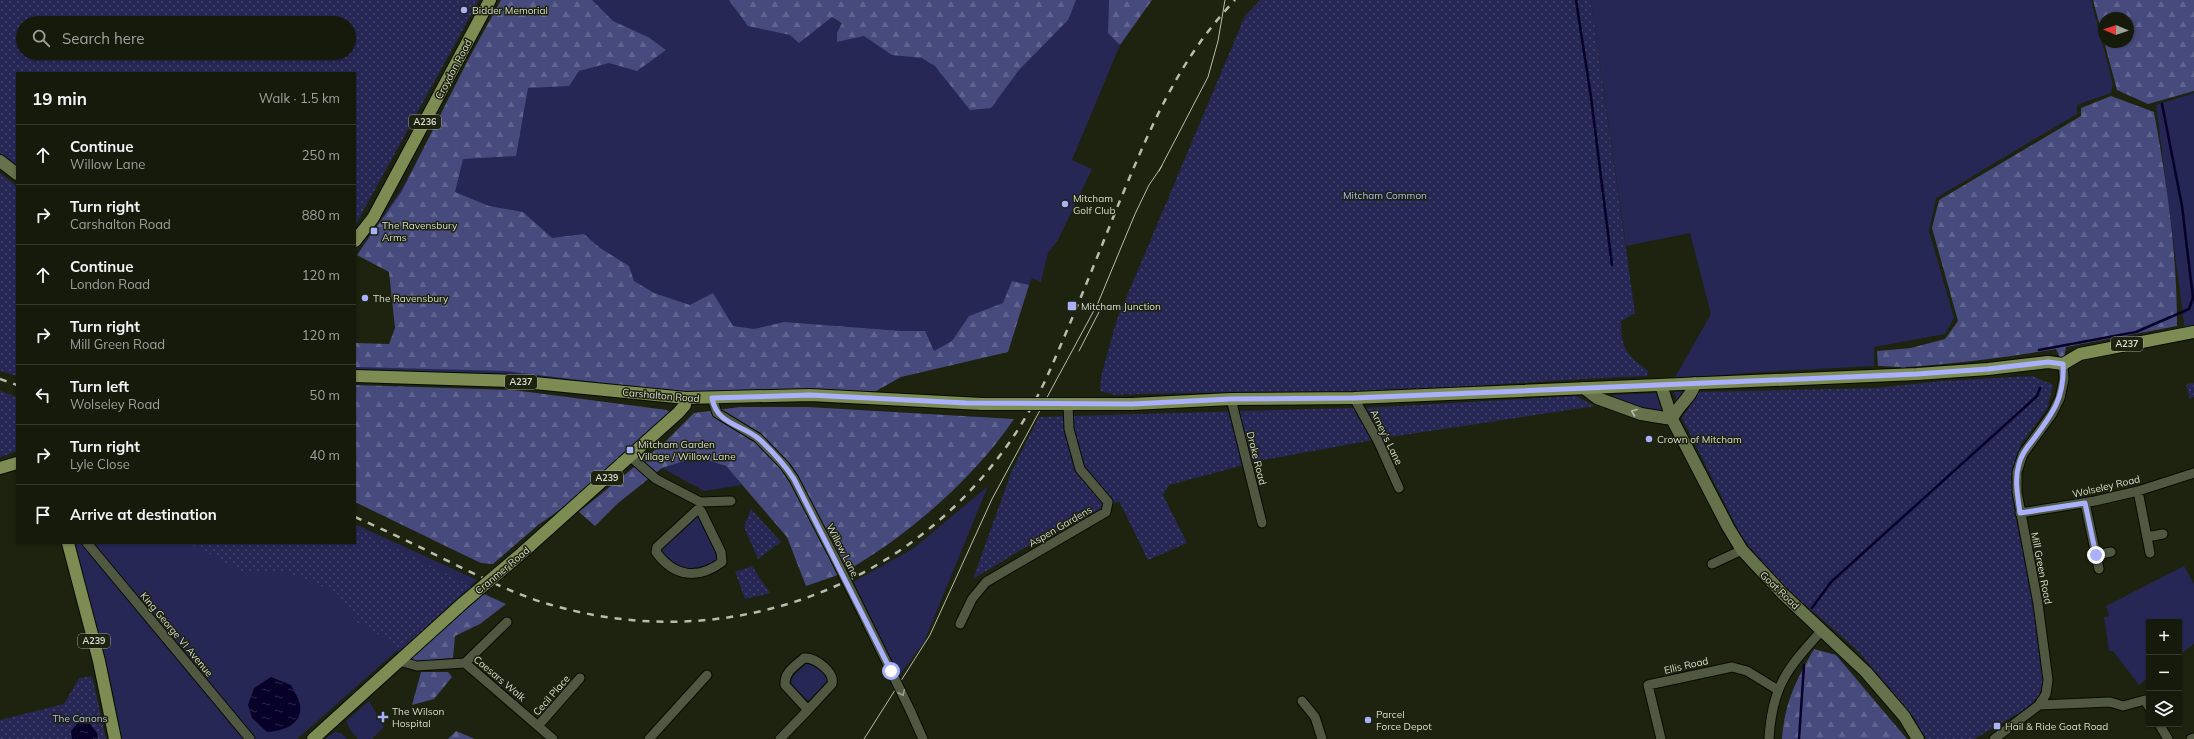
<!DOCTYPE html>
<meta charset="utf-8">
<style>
body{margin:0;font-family:Mulish,sans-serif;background:#232718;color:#f1f3f6}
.controls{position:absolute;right:12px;bottom:12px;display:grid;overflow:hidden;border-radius:0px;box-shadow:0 1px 3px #0004}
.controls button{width:36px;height:36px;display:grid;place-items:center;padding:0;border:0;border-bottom:1px solid #35382b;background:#161a0a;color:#f1f3f6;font:20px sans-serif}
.compass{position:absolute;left:2098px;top:12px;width:36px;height:36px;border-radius:50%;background:#161a0a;box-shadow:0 1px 3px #0004;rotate:272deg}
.stop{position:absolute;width:12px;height:12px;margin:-9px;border:3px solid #a9b0fc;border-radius:50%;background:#fff}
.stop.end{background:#a9b0fc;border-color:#fff;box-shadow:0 1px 4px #0008}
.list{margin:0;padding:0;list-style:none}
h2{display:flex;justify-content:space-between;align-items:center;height:52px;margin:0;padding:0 16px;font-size:17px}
h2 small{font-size:13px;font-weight:400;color:#9ea19c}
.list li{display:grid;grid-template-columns:26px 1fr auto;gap:12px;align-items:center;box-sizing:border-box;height:60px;padding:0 16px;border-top:1px solid #35382b}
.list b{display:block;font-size:15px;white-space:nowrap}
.list p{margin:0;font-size:13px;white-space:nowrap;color:#9ea19c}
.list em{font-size:13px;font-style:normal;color:#9ea19c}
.icon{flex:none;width:22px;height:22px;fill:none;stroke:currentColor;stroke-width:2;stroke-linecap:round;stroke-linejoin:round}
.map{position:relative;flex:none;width:2194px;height:739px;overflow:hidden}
.search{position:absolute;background:#161a0a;box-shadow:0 1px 3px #0004;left:16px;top:16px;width:340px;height:44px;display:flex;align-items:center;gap:10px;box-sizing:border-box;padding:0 14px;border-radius:22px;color:#9ea19c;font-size:15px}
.panel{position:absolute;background:#161a0a;box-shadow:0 1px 3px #0004;left:16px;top:72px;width:340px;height:472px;border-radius:0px}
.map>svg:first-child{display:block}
</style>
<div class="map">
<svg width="2194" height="739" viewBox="0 0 2194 739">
<defs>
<pattern id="forest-firs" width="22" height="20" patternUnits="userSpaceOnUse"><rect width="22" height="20" fill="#474a7c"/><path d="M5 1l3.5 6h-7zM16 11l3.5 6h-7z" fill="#61648e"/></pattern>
<pattern id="park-dots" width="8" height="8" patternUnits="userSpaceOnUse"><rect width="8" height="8" fill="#262754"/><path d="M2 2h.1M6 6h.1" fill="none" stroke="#45466c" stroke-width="1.8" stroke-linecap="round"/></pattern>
<pattern id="water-ripples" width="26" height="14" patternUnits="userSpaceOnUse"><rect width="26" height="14" fill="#070129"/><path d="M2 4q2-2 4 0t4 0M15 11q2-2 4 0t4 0" fill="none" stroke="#2a2647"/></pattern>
</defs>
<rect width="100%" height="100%" fill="#1d230e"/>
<path fill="#262754" d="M503 0H1109L1108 32 1120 45 1072 160 1092 169 1058 240 1048 253 1041 282 1032 278 1004 347 899 371 868 391 813 390 692 394 518 375 355 370V345L391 347 400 330 393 274 361 248 401 190Z
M1591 0H2091L2113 84 2111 93 2077 105V114L1936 198 1929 231 1954 318 1945 334 1874 347V366L1760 372 1674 379 1711 314 1690 233 1626 246Z
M2194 93V330L2185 331 2156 105Z
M1687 391 1677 402 1674 392Z
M1658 393 1664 409C1648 416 1628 405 1612 400L1614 395Z
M697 457 726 466 742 485 704 491 662 468Z
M988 486 924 642 899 676 853 582 914 548Z
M697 511 720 553 716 566 680 575 659 550Z
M355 524 477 580 297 739H122L112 689 73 543H355Z
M2184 566 2194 584V644L2179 655V622H2149V677L2139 685 2113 651H2109L2104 617 2109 616 2106 606Z
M806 664C814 665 826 673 827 681L810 700 805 699 791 683 793 676Z
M369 701 384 727 372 739H358L351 731 346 721Z
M335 732 341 733 347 739H325Z"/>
<path fill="url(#forest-firs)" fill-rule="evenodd" d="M501 0H592L613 21 648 37 666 50 637 71 609 63 579 71 569 86 528 88 516 156 463 159 455 192 489 206 523 212 552 238 584 234 600 248 629 266 634 281 654 293 690 305 713 293 733 326 754 329 784 322 901 331H925L934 351 952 341 969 316 1003 303 1012 281 1029 285 1008 352 901 377 876 391 814 390 692 394 506 371 355 367V343L389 344 395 328 389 272 357 255 402 191 468 60Z
M729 0H1076L1068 20 1019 70 991 108 970 110 935 66 922 58 892 55 864 36 837 42V33L842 23 832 17 799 43 790 35 748 26Z
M1109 0H1152L1120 45 1108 33Z
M2093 0H2194V91L2148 104 2117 90ZM2104 18H2128V42H2104Z
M2111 96 2154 112C2167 184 2177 252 2177 326L2066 347 2063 364 2056 349C2006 357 1957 364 1906 367L1903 375 1901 367 1878 366 1877 351 1911 348 1945 339 1958 321 1932 228 1939 200 2081 116V108Z
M355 385 513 390 667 410 672 413 570 503 538 525 493 564 481 563 462 554 355 502Z
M740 407H808L1014 419C974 478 910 534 848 570 836 577 819 581 806 586L787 537 726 466 697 457 662 468 617 504 595 526 579 512 666 441 694 413Z
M484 594 506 604 480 624 455 636 453 658 405 662Z
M1814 649 1836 655 1907 739H1782C1785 701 1796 681 1814 649Z
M421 672H448L452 677 434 699 412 705Z
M456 731 475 739H448Z"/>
<path fill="url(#park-dots)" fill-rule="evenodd" d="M0 0H479L355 226V73H17V166L0 153ZM23 23H349V53H23Z
M1260 0H1591L1635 313 1621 321C1621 349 1626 354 1648 371L1647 376C1549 379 1452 390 1354 392 1274 394 1195 391 1115 395L1100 391 1101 377 1116 322 1245 16Z
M0 173 17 186V376L0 371Z
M2033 376 2053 385 2047 409 2021 444 2011 478 2015 513 2039 633 2044 682 2039 695 2028 708 1974 739H1926L1909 711 1855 648 1780 583 1742 538 1682 418 1699 392 1876 388 1943 381Z
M2194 383V397L2189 398 2186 384Z
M0 391 17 397V451L0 457Z
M1576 396 1595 406 1390 437 1263 460 1169 485 1163 495 1187 543 1148 560 1119 501 1024 548 973 579 1012 470 1039 417 1383 407Z
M751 509 781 542 758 559 744 527Z
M355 527 472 587 399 652 381 636 357 622 336 592 283 571 244 574 222 560 189 543H355Z
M752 566 770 593 745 599 735 572Z
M92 676 106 739H0V720L64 704 79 678Z"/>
<path fill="url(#water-ripples)" d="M271 677 291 685C294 691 299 699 300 705 303 725 282 731 267 732L252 718 248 705 254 688Z
M78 723 90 724 97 733 98 739H72L71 731Z"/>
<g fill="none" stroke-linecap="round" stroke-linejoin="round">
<path stroke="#070129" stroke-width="2.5" d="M1576 0 1591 97 1612 265
M2039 350 2136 332 2189 309 2193 298 2182 206 2162 104
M1812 608 1831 582 2037 396 2040 388
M1799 739 1804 665"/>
<defs>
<path id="street" d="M712 398 717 413 758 438 785 466 794 479 835 558
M1354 398 1378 441 1399 488
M1231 399 1262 523
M631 457 656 479 700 502 731 501
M2138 491 2150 553
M2085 503 2099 569
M697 510 701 511 721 552 722 562C698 580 674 577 656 552L657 547Z
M2020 513 2095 501 2138 491 2194 473
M2147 537 2163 534
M87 543 250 739
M2096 555 2111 552
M1712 564 1742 550
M856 600 894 677
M960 624 972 599 986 582 1106 512 1108 502 1080 469 1069 429 1068 404
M804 658C815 657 835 672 832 684L808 710 785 685C784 672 795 666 804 658Z
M399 661 417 666 465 663 553 739
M465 663 507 622
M1302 701 1315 717 1322 739
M2039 705 2110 702 2123 706 2145 700 2149 707
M910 710 923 739
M2159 724 2168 739
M538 726 580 678
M649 739 707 675
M780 739 808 710
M1661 739 1648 685 1732 667 1747 671 1778 690
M1769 739C1772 685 1788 668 1822 630
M1994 739 2039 705 2046 694 2048 680 2038 604 2017 492V472L2023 454 2052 414 2060 398 2064 379 2063 364
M2191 739 2194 738"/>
<path id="secondary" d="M0 161 17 174
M1661 385 1672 419 1728 527 1742 550 1782 593 1866 672 1904 716 1918 739
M1584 388 1597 398 1641 414 1672 419
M1672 419C1678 405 1692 397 1695 383"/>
<path id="primary" d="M355 241 373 218 490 0
M355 376 514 381 686 398 810 395 982 404
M1061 404H1132L1231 399 1354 398 1917 374 1988 369 2048 362 2063 364 2080 354 2194 332
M0 468 17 463
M68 543 99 661 115 739
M522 553 678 413 685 405 686 398
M313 739 463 603"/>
</defs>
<use href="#street" stroke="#070c00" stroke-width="11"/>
<use href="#secondary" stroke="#070c00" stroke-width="14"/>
<use href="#primary" stroke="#070c00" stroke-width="14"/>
<use href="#street" stroke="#515842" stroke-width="9"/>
<use href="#secondary" stroke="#66724b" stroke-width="12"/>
<use href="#primary" stroke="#7c8c53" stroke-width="12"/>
<path stroke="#b7bcae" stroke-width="1" d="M1159 171 1208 77 1218 41 1225 0
M1079 351 1099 312
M864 739 930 635 992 499 1098 303 1135 214 1149 185 1162 166"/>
<path stroke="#b7bcae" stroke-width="2.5" stroke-dasharray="7 7" stroke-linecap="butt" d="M0 379 17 385
M355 517C389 532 422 548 456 565 489 581 523 598 559 607 760 662 967 559 1050 370 1075 313 1098 255 1121 198 1152 124 1179 59 1235 0"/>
<defs>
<path id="street-bridge" d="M835 558 856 600
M894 677 910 710"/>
<path id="primary-bridge" d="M982 404H1061
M463 603 522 553"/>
</defs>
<use href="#street-bridge" stroke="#070c00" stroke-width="11" stroke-linecap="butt"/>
<use href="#primary-bridge" stroke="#070c00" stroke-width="14" stroke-linecap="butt"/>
<use href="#street-bridge" stroke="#515842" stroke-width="9"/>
<use href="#primary-bridge" stroke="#7c8c53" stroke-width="12"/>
</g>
<defs><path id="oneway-chevron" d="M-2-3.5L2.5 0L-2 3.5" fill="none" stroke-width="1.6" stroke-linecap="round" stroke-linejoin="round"/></defs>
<use stroke="#b6bda8" href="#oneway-chevron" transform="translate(1634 412) rotate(-159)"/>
<use stroke="#9ba190" href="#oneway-chevron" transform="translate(902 693) rotate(65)"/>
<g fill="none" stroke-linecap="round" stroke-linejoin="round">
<path stroke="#a9b0fc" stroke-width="5" d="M891 671 794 479C784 464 772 451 759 439 741 424 717 425 712 398L810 395 966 403 1132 404 1231 399 1354 398 1917 374 1988 369 2048 362 2063 364C2065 398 2052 414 2033 440 2027 447 2021 455 2019 464 2014 480 2018 497 2020 513L2085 503 2096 555"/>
</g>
<g fill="#a9b0fc" stroke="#1d230e" stroke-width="1.5">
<circle cx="464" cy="10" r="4"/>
<circle cx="1065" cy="204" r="4"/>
<rect x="370" y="227" width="8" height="8" rx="2"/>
<circle cx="365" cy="298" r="4"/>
<rect x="1067" y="301" width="10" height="10" rx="2"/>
<circle cx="1649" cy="439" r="4"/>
<rect x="626" y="446" width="8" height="8" rx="2"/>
<path d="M381 711h4v4h4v4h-4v4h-4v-4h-4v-4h4z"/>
<circle cx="1368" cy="720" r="4"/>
<rect x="1993" y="722" width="8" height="8" rx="2"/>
</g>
<g text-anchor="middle" stroke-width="3" stroke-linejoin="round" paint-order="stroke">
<g fill="#1d230e" stroke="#a0a596" stroke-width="1">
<rect x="409" y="115" width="32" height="14" rx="3"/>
<rect x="2111" y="337" width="32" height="14" rx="3"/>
<rect x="505" y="375" width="32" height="14" rx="3"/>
<rect x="591" y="471" width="32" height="14" rx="3"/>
<rect x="78" y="634" width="32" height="14" rx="3"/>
</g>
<g font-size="9" font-weight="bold" fill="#d8ddd0">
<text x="425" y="125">A236</text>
<text x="2127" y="347">A237</text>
<text x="521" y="385">A237</text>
<text x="607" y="481">A239</text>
<text x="94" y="644">A239</text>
</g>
<g font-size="10" fill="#d8ddd0" stroke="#1d230e" text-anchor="start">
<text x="472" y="14">Bidder Memorial</text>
<text x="1073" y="202">Mitcham<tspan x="1073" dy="12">Golf Club</tspan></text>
<text x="382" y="229">The Ravensbury<tspan x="382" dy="12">Arms</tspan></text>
<text x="373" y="302">The Ravensbury</text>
<text x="1081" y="310">Mitcham Junction</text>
<text x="1657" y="443">Crown of Mitcham</text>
<text x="638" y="448">Mitcham Garden<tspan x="638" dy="12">Village / Willow Lane</tspan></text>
<text x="392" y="715">The Wilson<tspan x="392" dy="12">Hospital</tspan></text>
<text x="1376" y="718">Parcel<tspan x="1376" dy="12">Force Depot</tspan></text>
<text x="2005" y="730">Hail &amp; Ride Goat Road</text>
</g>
<g font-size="10" fill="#d8ddd0" stroke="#1d230e">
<text transform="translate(453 69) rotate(-62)" y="4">Croydon Road</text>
<text transform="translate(661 395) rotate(5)" y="4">Carshalton Road</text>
<text transform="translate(1387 437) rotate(64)" y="4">Arney's Lane</text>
<text transform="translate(1257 458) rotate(76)" y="4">Drake Road</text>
<text transform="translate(2106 486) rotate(-13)" y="4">Wolseley Road</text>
<text transform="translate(1060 526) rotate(-30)" y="4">Aspen Gardens</text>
<text transform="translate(843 550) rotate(63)" y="4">Willow Lane</text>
<text transform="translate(2042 568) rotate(79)" y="4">Mill Green Road</text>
<text transform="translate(502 570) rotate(-40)" y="4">Cranmer Road</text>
<text transform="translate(1780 590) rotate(44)" y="4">Goat Road</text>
<text transform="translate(177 634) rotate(50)" y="4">King George VI Avenue</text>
<text transform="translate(1686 665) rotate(-13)" y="4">Ellis Road</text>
<text transform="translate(500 678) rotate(40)" y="4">Caesars Walk</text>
<text transform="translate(551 695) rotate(-49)" y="4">Cecil Place</text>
</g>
<g font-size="10" fill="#b5bcfb" stroke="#1d230e">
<text x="1385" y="199">Mitcham Common</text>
<text x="80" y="722">The Canons</text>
</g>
</g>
</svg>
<div class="controls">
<button>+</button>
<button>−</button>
<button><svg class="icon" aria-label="layers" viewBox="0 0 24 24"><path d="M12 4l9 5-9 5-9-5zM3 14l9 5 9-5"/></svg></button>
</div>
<svg class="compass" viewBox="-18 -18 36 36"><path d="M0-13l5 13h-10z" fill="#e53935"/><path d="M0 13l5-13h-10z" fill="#9ea19c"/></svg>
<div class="stop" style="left:891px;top:671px"></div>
<div class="stop end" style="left:2096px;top:555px"></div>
<div class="search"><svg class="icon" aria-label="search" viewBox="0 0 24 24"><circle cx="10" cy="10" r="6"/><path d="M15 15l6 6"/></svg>Search here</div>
<section class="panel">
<h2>19 min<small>Walk · 1.5 km</small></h2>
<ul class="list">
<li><svg class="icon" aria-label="ahead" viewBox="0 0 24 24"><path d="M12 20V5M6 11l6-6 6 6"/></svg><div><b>Continue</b><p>Willow Lane</p></div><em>250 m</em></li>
<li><svg class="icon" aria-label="right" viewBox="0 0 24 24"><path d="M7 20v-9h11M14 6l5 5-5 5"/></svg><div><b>Turn right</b><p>Carshalton Road</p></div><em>880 m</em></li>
<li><svg class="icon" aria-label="ahead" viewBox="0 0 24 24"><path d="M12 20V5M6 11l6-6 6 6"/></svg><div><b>Continue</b><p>London Road</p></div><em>120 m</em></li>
<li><svg class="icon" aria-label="right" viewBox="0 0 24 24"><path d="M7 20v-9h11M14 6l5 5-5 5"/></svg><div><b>Turn right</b><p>Mill Green Road</p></div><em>120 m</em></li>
<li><svg class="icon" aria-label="left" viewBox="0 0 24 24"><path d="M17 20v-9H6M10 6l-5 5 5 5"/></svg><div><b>Turn left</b><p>Wolseley Road</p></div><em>50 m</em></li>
<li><svg class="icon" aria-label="right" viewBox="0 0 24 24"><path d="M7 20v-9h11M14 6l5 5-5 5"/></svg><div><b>Turn right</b><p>Lyle Close</p></div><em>40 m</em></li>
<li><svg class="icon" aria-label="arrive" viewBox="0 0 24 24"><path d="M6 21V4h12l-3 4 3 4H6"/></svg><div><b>Arrive at destination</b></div></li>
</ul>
</section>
</div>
